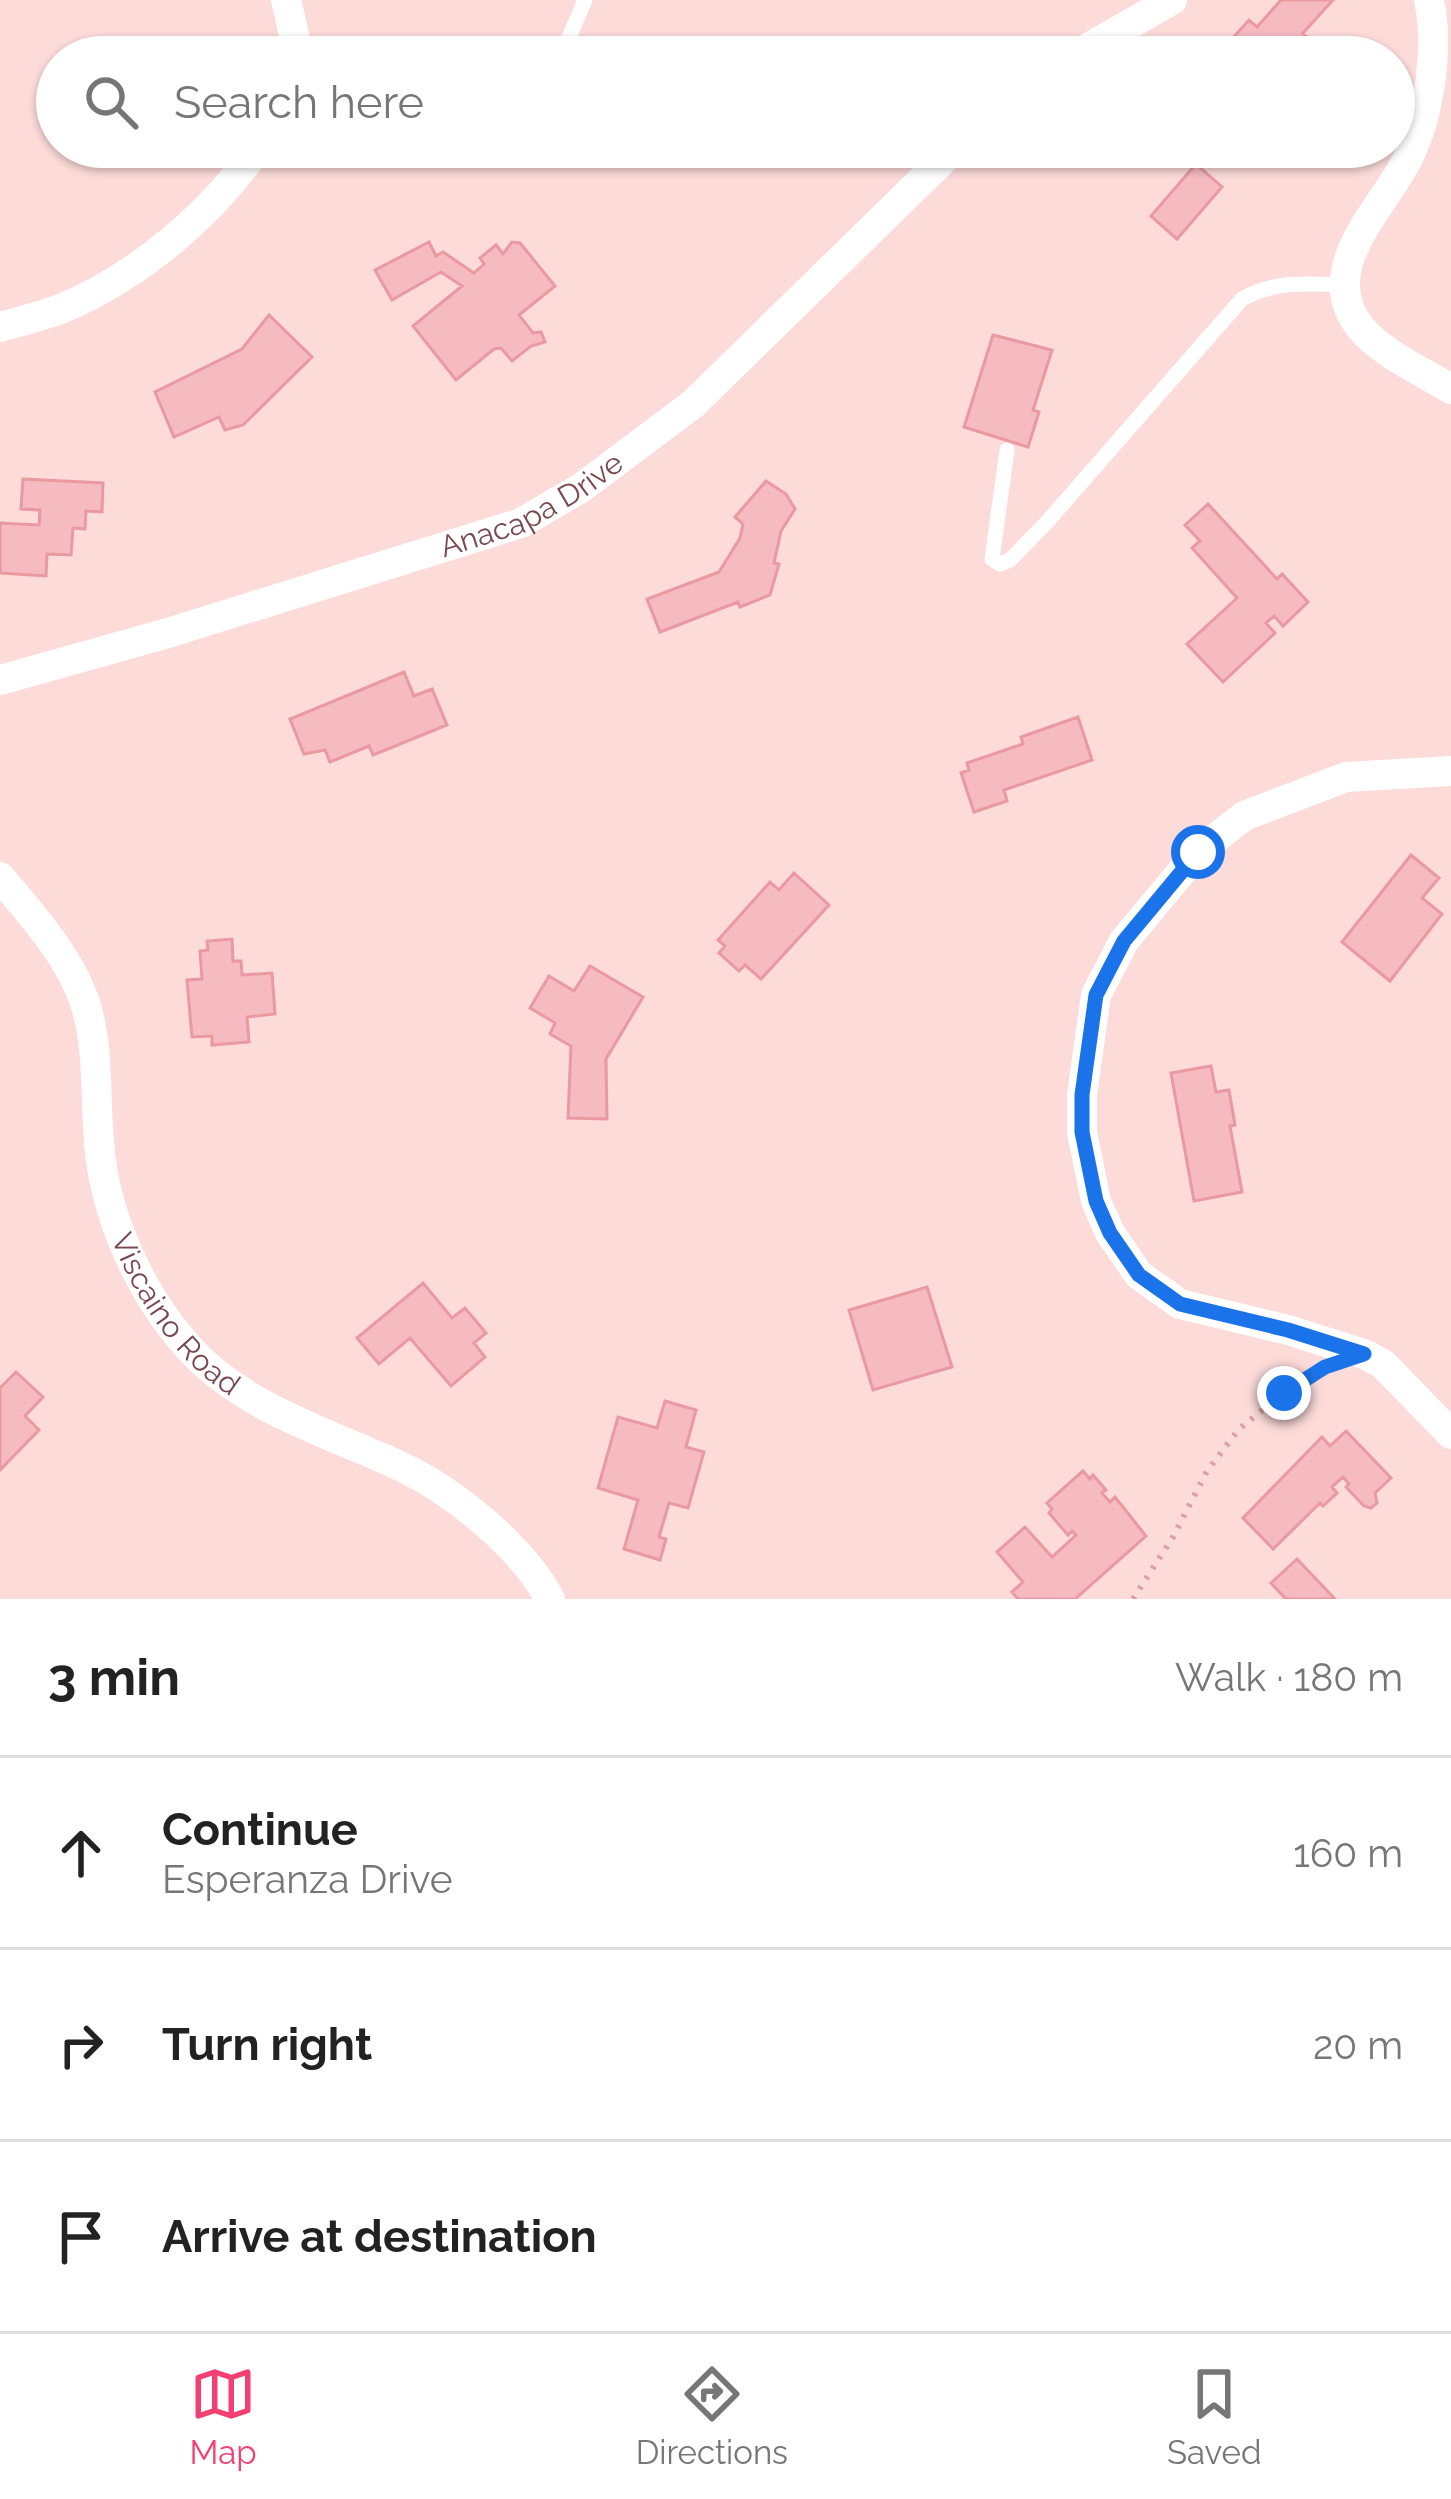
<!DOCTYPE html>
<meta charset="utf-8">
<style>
body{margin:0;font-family:Raleway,sans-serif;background:#f6f6f6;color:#222}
.stop{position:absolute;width:36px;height:36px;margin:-27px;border:9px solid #1a73e8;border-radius:50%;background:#fff}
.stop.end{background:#1a73e8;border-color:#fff;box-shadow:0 3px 12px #0008}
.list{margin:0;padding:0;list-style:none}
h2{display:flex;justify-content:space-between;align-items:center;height:156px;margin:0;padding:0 48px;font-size:51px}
h2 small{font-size:39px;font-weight:400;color:#767676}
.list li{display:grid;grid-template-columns:78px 1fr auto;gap:36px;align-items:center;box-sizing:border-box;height:192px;padding:0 48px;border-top:3px solid #e0e0e0}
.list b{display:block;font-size:45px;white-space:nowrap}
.list p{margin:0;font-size:39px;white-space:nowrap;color:#767676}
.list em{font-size:39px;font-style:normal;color:#767676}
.icon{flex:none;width:66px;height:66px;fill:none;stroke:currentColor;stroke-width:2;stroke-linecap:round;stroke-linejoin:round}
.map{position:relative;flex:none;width:1451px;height:1599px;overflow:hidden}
.search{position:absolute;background:#fff;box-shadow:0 3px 9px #0004;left:36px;right:36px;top:36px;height:132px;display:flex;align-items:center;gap:30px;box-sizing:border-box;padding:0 42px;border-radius:66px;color:#767676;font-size:45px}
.sheet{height:732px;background:#fff}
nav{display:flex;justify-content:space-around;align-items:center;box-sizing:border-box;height:168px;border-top:3px solid #e0e0e0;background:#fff;font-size:33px;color:#767676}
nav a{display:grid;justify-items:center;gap:6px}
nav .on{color:#f34073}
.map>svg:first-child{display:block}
</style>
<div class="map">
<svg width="1451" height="1599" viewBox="0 0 1451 1599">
<rect width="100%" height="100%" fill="#fee8e5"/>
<path fill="#fcdbd9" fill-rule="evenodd" d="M0 0H1451V1599H0ZM57 57H1394V147H57Z"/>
<path fill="#f6bac1" stroke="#ea99a3" stroke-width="3" d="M1281 0H1333L1303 33 1311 42 1298 57H1230L1222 50 1249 20 1257 27Z
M558 147H624L625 150 615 162 601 165 582 150 577 156Z
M1196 164 1222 187 1177 239 1151 216Z
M429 242 436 256 443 252 474 273 484 264 480 258 496 245 503 254 512 242 520 243 555 286 519 315 533 333 541 332 545 342 531 346 512 361 501 348 494 349 456 380 413 326 462 286 441 272 392 300 375 270Z
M269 315 312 357 243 425 225 430 219 417 174 437 155 392 242 349Z
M993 335 1052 350 1033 410 1039 412 1028 447 964 427Z
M23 479 103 483 102 512 86 511 85 529 73 528 71 555 47 554 46 576 0 573V523L39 525 40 510 21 509Z
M766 481 786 494 795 509 781 531 774 563 779 564 770 595 740 607 738 602 660 632 647 599 719 572 740 538 743 524 735 517Z
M1208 504 1277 579 1282 574 1308 602 1283 626 1274 616 1266 623 1275 633 1223 682 1187 644 1237 598 1192 548 1200 541 1185 525Z
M404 672 414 696 432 689 447 725 373 755 369 746 330 762 325 750 304 754 290 719Z
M1078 717 1092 760 1004 790 1007 801 974 812 961 773 969 770 967 763 1023 744 1021 737Z
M1411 855 1439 878 1422 898 1442 914 1390 981 1342 942Z
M794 873 829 905 761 979 745 965 739 971 719 953 725 946 718 940 770 882 779 890Z
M232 939 233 961H241L242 975 272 973 275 1014 247 1017 249 1042 212 1045V1036L192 1037 187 980 202 979 200 951 208 950 207 941Z
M590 966 643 997 606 1059 607 1119 568 1118 571 1046 550 1034 555 1023 530 1008 549 976 574 991Z
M1211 1066 1216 1092 1229 1090 1235 1125 1230 1126 1242 1192 1194 1201 1171 1073Z
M423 1283 452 1318 465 1308 486 1333 474 1343 485 1357 451 1386 410 1338 379 1364 357 1338Z
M927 1287 952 1367 873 1390 849 1310Z
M16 1372 43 1397 25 1416 39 1430 0 1470V1388Z
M665 1401 696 1410 686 1447 704 1452 688 1508 669 1503 659 1537 666 1539 660 1560 624 1549 638 1500 598 1488 618 1417 657 1428Z
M1346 1431 1391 1478 1375 1493 1377 1503 1371 1508 1364 1506 1346 1487 1349 1484 1343 1477 1332 1487 1337 1493 1323 1506 1320 1503 1273 1549 1243 1518 1322 1437 1330 1446Z
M1083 1471 1090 1479 1093 1475 1106 1490 1102 1493 1110 1502 1115 1497 1146 1536 1075 1599H1018L1012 1592 1023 1582 997 1552 1025 1527 1052 1557 1076 1535 1072 1531 1068 1535 1049 1513 1052 1509 1047 1503Z
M1297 1559 1335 1599H1286L1271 1583Z"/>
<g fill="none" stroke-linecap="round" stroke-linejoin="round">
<path stroke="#dc9da4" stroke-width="6" stroke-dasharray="3 9" stroke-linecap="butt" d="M1133 1599 1173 1537 1207 1471 1239 1429 1284 1393 1321 1369"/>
<path stroke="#fff" stroke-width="15" d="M564 49 585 0
M1007 450 992 559 1000 564 1010 560 1047 522 1242 299C1275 280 1309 284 1346 285"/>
<g stroke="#fff" stroke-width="30">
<path d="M286 0 294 35 292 57"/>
<path d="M1429 0C1439 46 1430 111 1410 154 1387 205 1313 267 1360 327 1382 354 1422 371 1451 389"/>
<path d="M1072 57 1172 0"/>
<path d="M0 327C21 321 43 316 63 308 139 276 212 214 258 147"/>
<path id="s1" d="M0 680 168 633 521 523 581 488 693 404 956 147"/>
<path d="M1451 771 1346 777 1244 816 1198 852 1124 941 1096 995 1082 1095V1132L1096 1201 1110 1233 1139 1275 1180 1304 1288 1330 1364 1354 1383 1364 1451 1434"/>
<path id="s2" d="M0 877C32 915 71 958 86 1006 99 1049 95 1098 99 1142 104 1214 140 1294 189 1348 244 1409 330 1433 402 1467 455 1492 522 1547 550 1599"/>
</g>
</g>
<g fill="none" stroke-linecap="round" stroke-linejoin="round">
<path stroke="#1a73e8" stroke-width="15" d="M1198 852 1124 941 1096 995 1082 1095V1132L1096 1201 1110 1233 1139 1275 1180 1304 1288 1330 1364 1354 1325 1367 1284 1393"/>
</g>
<g text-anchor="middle" stroke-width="9" stroke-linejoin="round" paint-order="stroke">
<g font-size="30" fill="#7a474f" stroke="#ffefee">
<text dy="10" stroke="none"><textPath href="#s1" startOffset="561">Anacapa Drive</textPath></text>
<text dy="10" stroke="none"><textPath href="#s2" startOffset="486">Viscaino Road</textPath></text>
</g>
</g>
</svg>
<div class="stop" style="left:1198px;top:852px"></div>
<div class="stop end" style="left:1284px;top:1393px"></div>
<div class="search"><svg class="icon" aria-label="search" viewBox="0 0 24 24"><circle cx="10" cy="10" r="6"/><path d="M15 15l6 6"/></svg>Search here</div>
</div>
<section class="sheet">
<h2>3 min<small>Walk · 180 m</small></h2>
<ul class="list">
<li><svg class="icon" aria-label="ahead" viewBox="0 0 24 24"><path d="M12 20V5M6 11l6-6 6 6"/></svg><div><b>Continue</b><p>Esperanza Drive</p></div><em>160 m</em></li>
<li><svg class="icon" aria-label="right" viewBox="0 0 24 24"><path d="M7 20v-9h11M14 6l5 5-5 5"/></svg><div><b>Turn right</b></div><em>20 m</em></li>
<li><svg class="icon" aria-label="arrive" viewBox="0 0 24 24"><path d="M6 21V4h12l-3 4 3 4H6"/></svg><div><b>Arrive at destination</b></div></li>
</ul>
</section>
<nav>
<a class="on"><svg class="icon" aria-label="map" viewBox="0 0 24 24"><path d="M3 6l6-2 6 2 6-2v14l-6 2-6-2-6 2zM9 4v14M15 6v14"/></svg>Map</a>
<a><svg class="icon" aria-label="directions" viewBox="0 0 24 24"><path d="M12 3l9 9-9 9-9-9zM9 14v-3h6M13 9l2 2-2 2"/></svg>Directions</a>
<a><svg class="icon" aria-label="saved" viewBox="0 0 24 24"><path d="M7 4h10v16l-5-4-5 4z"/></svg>Saved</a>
</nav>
